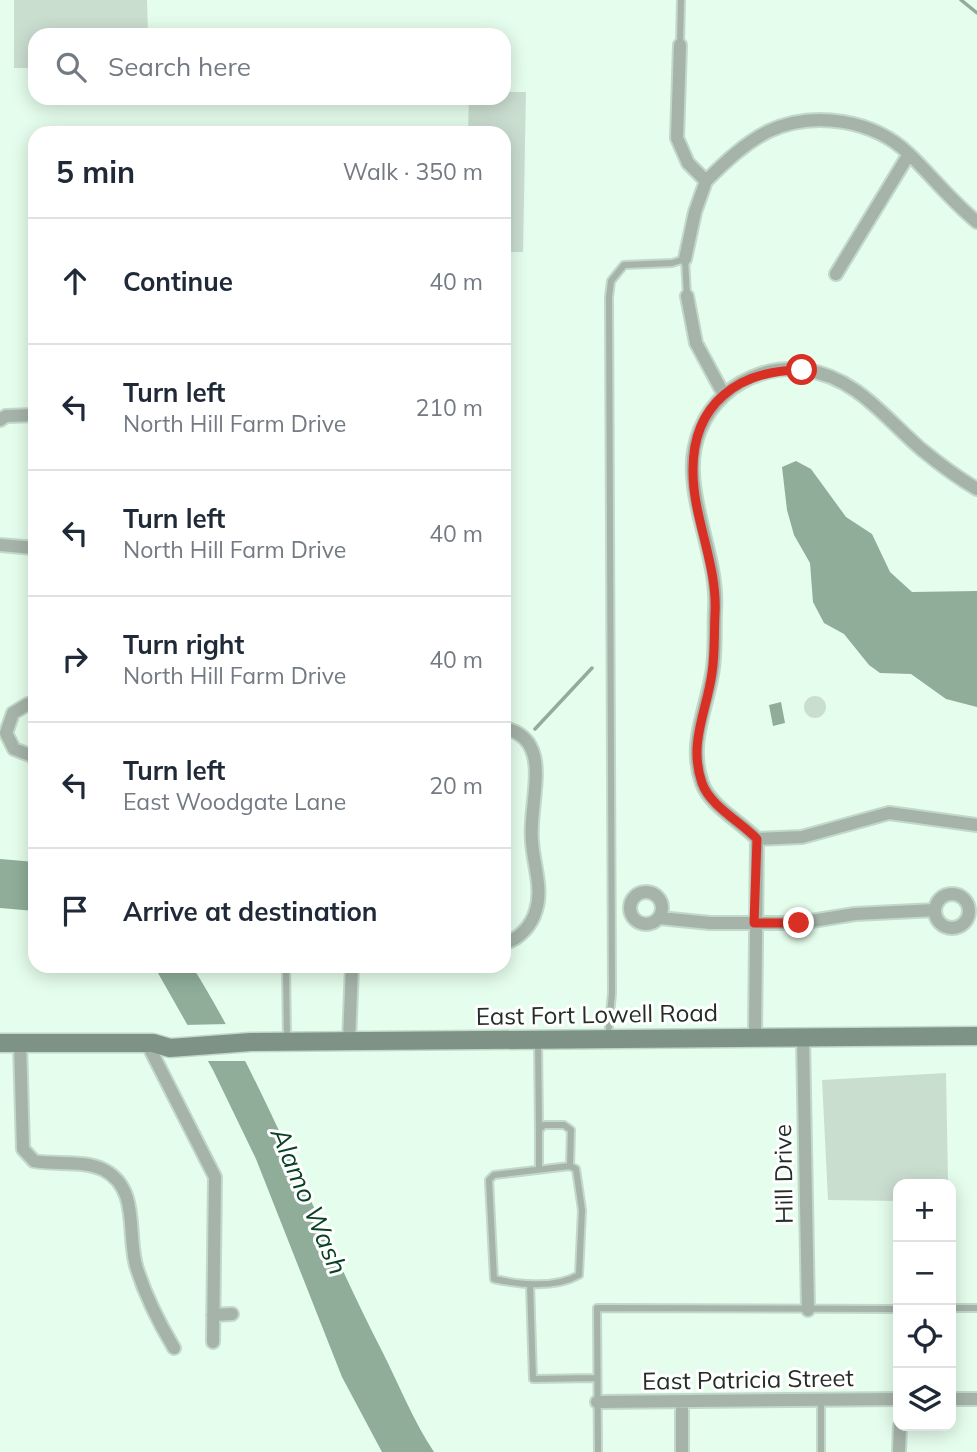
<!DOCTYPE html>
<meta charset="utf-8">
<style>
body{margin:0;font-family:Mulish,sans-serif;background:#f2f2f3;color:#1f2937}
.controls{position:absolute;right:21px;bottom:21px;display:grid;overflow:hidden;border-radius:14px;box-shadow:0 4px 18px #0003}
.controls button{width:63px;height:63px;display:grid;place-items:center;padding:0;border:0;border-bottom:2px solid #e0e1e3;background:#fff;color:#1f2937;font:35px sans-serif}
.stop{position:absolute;width:21px;height:21px;margin:-16px;border:5px solid #d93025;border-radius:50%;background:#fff}
.stop.end{background:#d93025;border-color:#fff;box-shadow:0 2px 7px #0008}
.list{margin:0;padding:0;list-style:none}
h2{display:flex;justify-content:space-between;align-items:center;height:91px;margin:0;padding:0 28px;font-size:30px}
h2 small{font-size:23px;font-weight:400;color:#747a83}
.list li{display:grid;grid-template-columns:46px 1fr auto;gap:21px;align-items:center;box-sizing:border-box;height:126px;padding:0 28px;border-top:2px solid #e0e1e3}
.list b{display:block;font-size:26px;white-space:nowrap}
.list p{margin:0;font-size:23px;white-space:nowrap;color:#747a83}
.list em{font-size:23px;font-style:normal;color:#747a83}
.icon{flex:none;width:38px;height:38px;fill:none;stroke:currentColor;stroke-width:2;stroke-linecap:round;stroke-linejoin:round}
.map{position:relative;flex:none;width:977px;height:1452px;overflow:hidden}
.search{position:absolute;background:#fff;box-shadow:0 4px 18px #0003;left:28px;top:28px;width:483px;height:77px;display:flex;align-items:center;gap:18px;box-sizing:border-box;padding:0 24px;border-radius:21px;color:#747a83;font-size:26px}
.panel{position:absolute;background:#fff;box-shadow:0 4px 18px #0003;left:28px;top:126px;width:483px;height:847px;border-radius:21px}
.map>svg:first-child{display:block}
</style>
<div class="map">
<svg width="977" height="1452" viewBox="0 0 977 1452">
<rect width="100%" height="100%" fill="#e5fdec"/>
<path fill="#caded0" d="M14 0H147L148 35H35V68H14Z
M504 92H526L523 252H504V133H468L469 98H504Z
M804 707a11 11 0 1 1 22 0a11 11 0 1 1-22 0Z
M946 1073 948 1181 945 1184H898V1201L828 1200 822 1080Z"/>
<path fill="#8fad99" d="M796 461 811 469 846 517 872 534 890 572 912 592 977 591V707L946 699 911 674 880 673 869 665 844 634 824 623 813 602 810 563 794 535 787 510 782 467Z
M781 702 785 723 773 726 769 705Z
M0 859 35 862V911L0 908Z
M154 966H192C268 1088 317 1225 383 1353 399 1385 414 1422 434 1452H382L342 1377 256 1159 213 1070Z"/>
<path fill="#e5fdec" d="M229 1024 247 1061H204L183 1025Z"/>
<g fill="none" stroke-linecap="round" stroke-linejoin="round">
<path stroke="#8fad99" stroke-width="3.5" d="M961 0 977 13
M535 729 592 668"/>
<defs>
<path id="lane" d="M680 45 681 0
M286 966 287 1040
M608 1037 612 993 609 297 611 281 624 265 672 263 685 259 687 296
M538 1040 539 1130
M539 1168V1130L544 1125H564L571 1130 570 1166 494 1175 489 1180 494 1279C521 1285 554 1289 579 1275L582 1210 576 1169 570 1166
M530 1284 533 1379 596 1378
M951 1308H977
M598 1452 597 1308 898 1309
M821 1452V1401"/>
<path id="street" d="M680 45 677 138 688 163 706 181 695 212 685 259
M706 181C725 162 745 143 769 131 814 110 874 120 909 154 933 177 950 200 977 222
M836 274 909 154
M687 296 696 343 723 393
M0 420 6 416 35 415
M0 545 35 548
M35 705 28 704 13 713 6 733 14 749 35 757
M504 728C517 731 527 737 532 750 542 773 529 815 532 841 533 863 543 888 536 910 532 925 519 940 504 943
M757 839 802 837 889 813 977 825
M630 908a16 16 0 1 1 32 0a16 16 0 1 1-32 0Z
M935 911a17 17 0 1 1 34 0a17 17 0 1 1-34 0Z
M660 918 710 923H799L855 914 935 910
M803 1037 808 1310
M755 1038 757 839C741 822 710 806 702 783 688 744 706 711 712 674 716 653 714 631 715 610 718 564 695 519 693 474 689 410 743 362 805 370 856 377 884 417 921 449 938 463 958 478 977 489
M349 1041 352 966
M20 1043 23 1149 34 1161C56 1165 85 1160 104 1170 141 1189 126 1237 137 1269 146 1297 159 1323 174 1348
M147 1043 215 1177 213 1342
M213 1315 232 1314
M951 1399H977
M597 1402 898 1399
M682 1403V1452
M899 1452 900 1426"/>
<path id="secondary" d="M0 1043H153L170 1048 251 1042 977 1036"/>
</defs>
<use href="#lane" stroke="#c2d8c9" stroke-width="10"/>
<use href="#street" stroke="#c2d8c9" stroke-width="16"/>
<use href="#secondary" stroke="#c2d8c9" stroke-width="21"/>
<use href="#lane" stroke="#a5b3a9" stroke-width="6"/>
<use href="#street" stroke="#a5b3a9" stroke-width="12"/>
<use href="#secondary" stroke="#7e9285" stroke-width="18"/>
</g>
<g fill="none" stroke-linecap="round" stroke-linejoin="round">
<path stroke="#d93025" stroke-width="9" d="M799 923H754L757 839C741 822 710 806 702 783 688 743 707 711 712 673 715 654 714 634 715 614 718 566 693 518 693 472 692 404 738 370 802 370"/>
</g>
<g text-anchor="middle" stroke-width="6" stroke-linejoin="round" paint-order="stroke">
<g font-size="24" fill="#242d27" stroke="#fff">
<text transform="translate(597 1015) rotate(-1)" y="8">East Fort Lowell Road</text>
<text transform="translate(784 1174) rotate(-91)" y="8">Hill Drive</text>
<text transform="translate(748 1380) rotate(-1)" y="8">East Patricia Street</text>
</g>
<g font-size="26" font-style="italic" fill="#094125" stroke="#fff">
<text transform="translate(309 1201) rotate(67)" y="9">Alamo Wash</text>
</g>
</g>
</svg>
<div class="controls">
<button>+</button>
<button>−</button>
<button><svg class="icon" aria-label="locate" viewBox="0 0 24 24"><circle cx="12" cy="12" r="6"/><path d="M12 2v4M12 18v4M2 12h4M18 12h4"/></svg></button>
<button><svg class="icon" aria-label="layers" viewBox="0 0 24 24"><path d="M12 4l9 5-9 5-9-5zM3 14l9 5 9-5"/></svg></button>
</div>
<div class="stop" style="left:802px;top:370px"></div>
<div class="stop end" style="left:799px;top:923px"></div>
<div class="search"><svg class="icon" aria-label="search" viewBox="0 0 24 24"><circle cx="10" cy="10" r="6"/><path d="M15 15l6 6"/></svg>Search here</div>
<section class="panel">
<h2>5 min<small>Walk · 350 m</small></h2>
<ul class="list">
<li><svg class="icon" aria-label="ahead" viewBox="0 0 24 24"><path d="M12 20V5M6 11l6-6 6 6"/></svg><div><b>Continue</b></div><em>40 m</em></li>
<li><svg class="icon" aria-label="left" viewBox="0 0 24 24"><path d="M17 20v-9H6M10 6l-5 5 5 5"/></svg><div><b>Turn left</b><p>North Hill Farm Drive</p></div><em>210 m</em></li>
<li><svg class="icon" aria-label="left" viewBox="0 0 24 24"><path d="M17 20v-9H6M10 6l-5 5 5 5"/></svg><div><b>Turn left</b><p>North Hill Farm Drive</p></div><em>40 m</em></li>
<li><svg class="icon" aria-label="right" viewBox="0 0 24 24"><path d="M7 20v-9h11M14 6l5 5-5 5"/></svg><div><b>Turn right</b><p>North Hill Farm Drive</p></div><em>40 m</em></li>
<li><svg class="icon" aria-label="left" viewBox="0 0 24 24"><path d="M17 20v-9H6M10 6l-5 5 5 5"/></svg><div><b>Turn left</b><p>East Woodgate Lane</p></div><em>20 m</em></li>
<li><svg class="icon" aria-label="arrive" viewBox="0 0 24 24"><path d="M6 21V4h12l-3 4 3 4H6"/></svg><div><b>Arrive at destination</b></div></li>
</ul>
</section>
</div>
